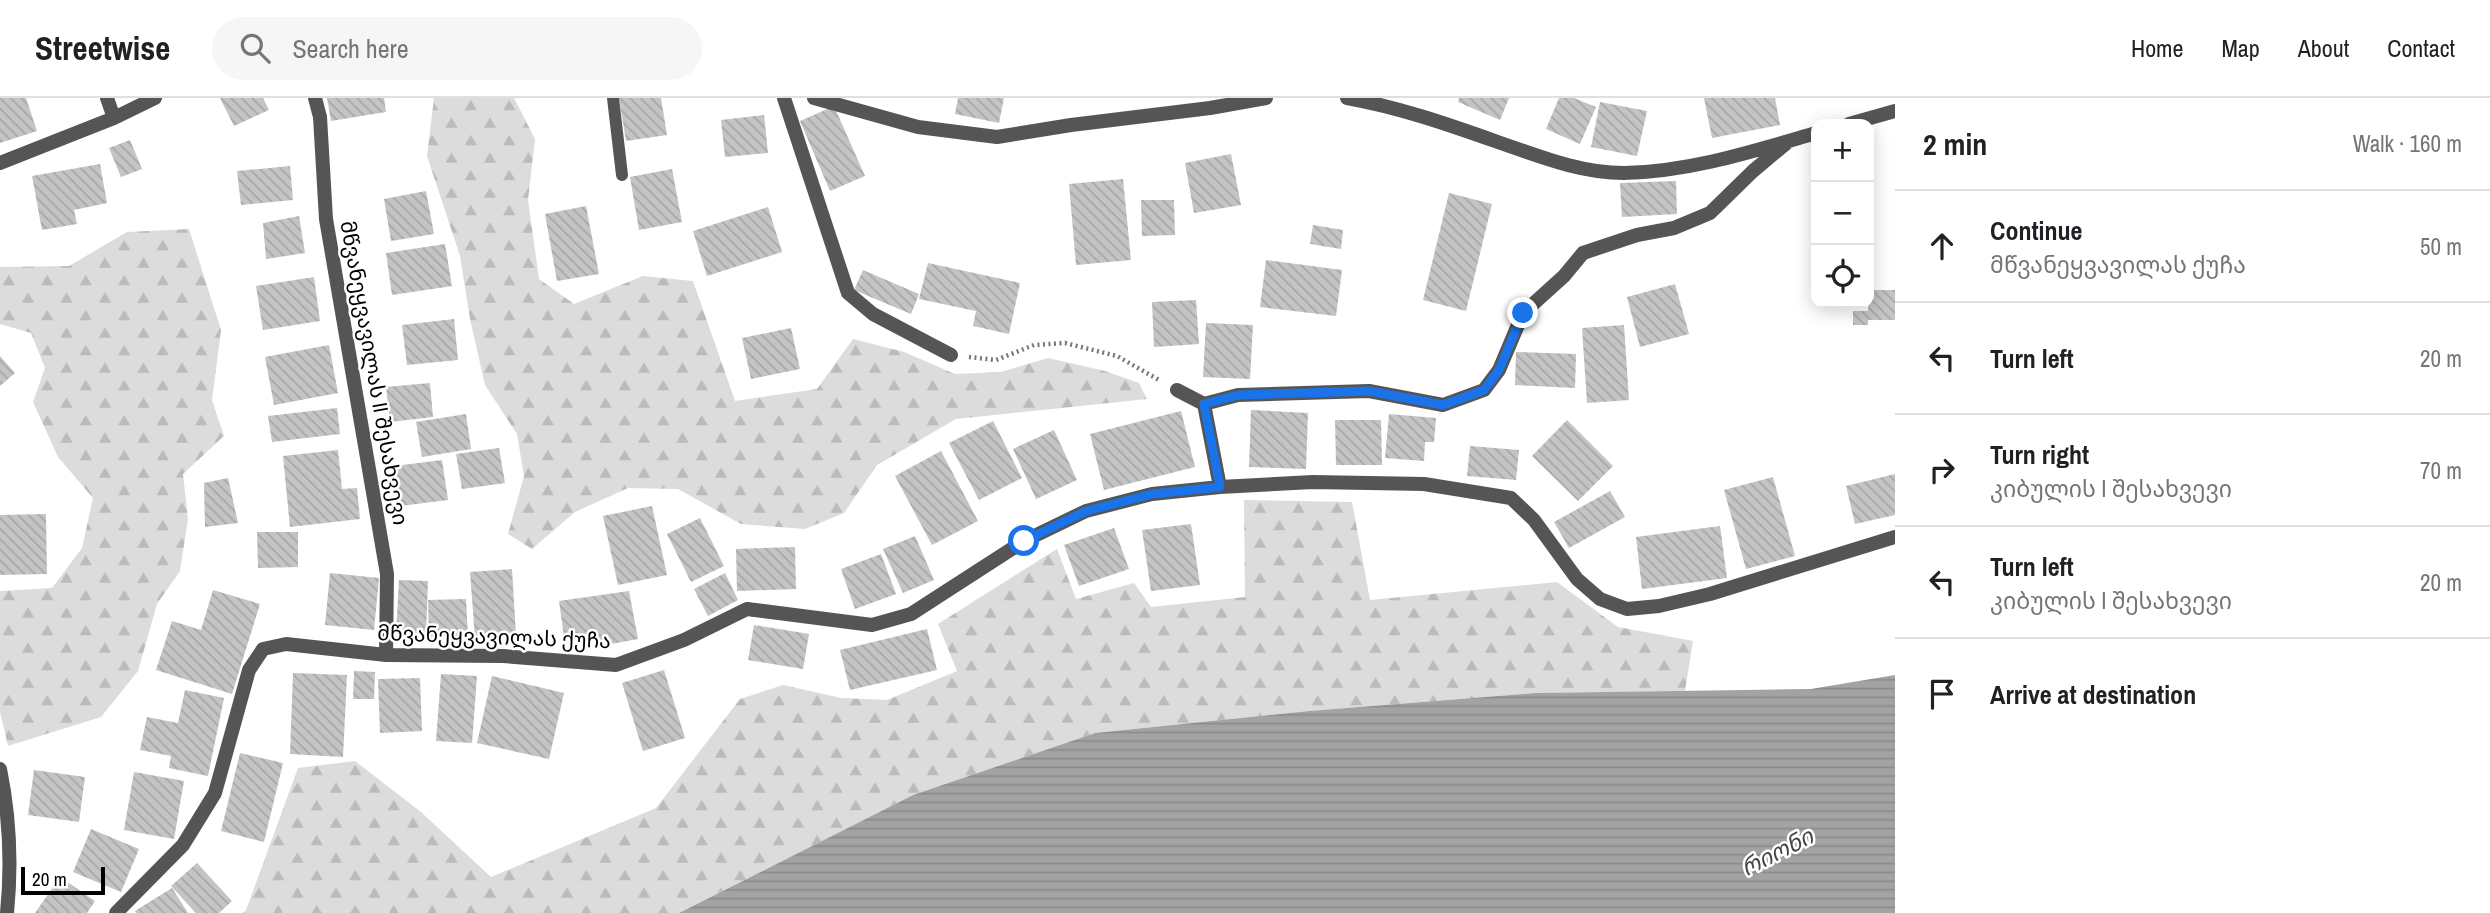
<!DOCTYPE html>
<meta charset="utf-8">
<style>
body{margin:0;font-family:"Archivo Narrow","Noto Sans Georgian",sans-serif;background:#f6f6f6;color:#202124}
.controls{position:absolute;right:21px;top:21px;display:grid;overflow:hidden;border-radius:14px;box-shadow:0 4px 18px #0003}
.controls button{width:63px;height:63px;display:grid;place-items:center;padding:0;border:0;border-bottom:2px solid #e0e0e0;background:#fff;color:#202124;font:35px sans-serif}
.scale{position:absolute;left:21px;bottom:18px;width:84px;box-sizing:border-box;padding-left:7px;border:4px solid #000;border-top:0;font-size:19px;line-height:24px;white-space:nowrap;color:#000;-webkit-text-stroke:5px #fff;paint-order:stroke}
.stop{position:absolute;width:21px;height:21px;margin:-16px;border:5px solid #1a73e8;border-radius:50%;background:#fff}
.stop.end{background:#1a73e8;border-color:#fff;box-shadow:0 2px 7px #0008}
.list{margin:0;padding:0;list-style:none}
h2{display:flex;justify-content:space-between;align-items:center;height:91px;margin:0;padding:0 28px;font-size:30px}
h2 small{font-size:23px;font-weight:400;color:#757577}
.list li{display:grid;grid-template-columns:46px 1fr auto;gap:21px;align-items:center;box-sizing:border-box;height:112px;padding:0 28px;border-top:2px solid #e0e0e0}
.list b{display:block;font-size:26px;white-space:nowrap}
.list p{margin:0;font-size:23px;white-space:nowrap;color:#757577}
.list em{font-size:23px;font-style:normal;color:#757577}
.icon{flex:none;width:38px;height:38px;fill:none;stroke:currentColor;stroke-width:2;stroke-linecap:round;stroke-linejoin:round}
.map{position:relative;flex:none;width:1895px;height:815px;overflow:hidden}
header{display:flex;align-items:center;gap:42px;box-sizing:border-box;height:98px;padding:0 35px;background:#fff;border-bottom:2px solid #e0e0e0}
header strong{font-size:33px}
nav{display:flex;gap:38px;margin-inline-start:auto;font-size:24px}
.search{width:490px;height:63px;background:#f6f6f6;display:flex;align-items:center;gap:18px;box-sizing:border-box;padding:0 24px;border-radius:38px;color:#757577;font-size:26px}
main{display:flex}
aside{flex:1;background:#fff}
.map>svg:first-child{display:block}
</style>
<header>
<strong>Streetwise</strong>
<div class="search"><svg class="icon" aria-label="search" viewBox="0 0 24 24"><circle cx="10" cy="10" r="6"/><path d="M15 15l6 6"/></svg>Search here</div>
<nav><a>Home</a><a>Map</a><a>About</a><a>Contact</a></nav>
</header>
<main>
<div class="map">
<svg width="1895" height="815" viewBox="0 0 1895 815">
<defs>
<pattern id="forest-firs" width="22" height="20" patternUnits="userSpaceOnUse" patternTransform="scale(1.75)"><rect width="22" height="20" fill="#dcdcdc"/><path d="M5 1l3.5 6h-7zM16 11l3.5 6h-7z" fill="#bbb"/></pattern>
<pattern id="water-rules" width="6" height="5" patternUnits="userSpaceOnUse" patternTransform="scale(1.75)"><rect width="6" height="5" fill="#a3a3a3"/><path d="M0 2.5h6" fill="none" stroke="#8b8b8b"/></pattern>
<pattern id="building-back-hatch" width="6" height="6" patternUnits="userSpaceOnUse" patternTransform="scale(1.75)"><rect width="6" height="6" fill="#c4c4c4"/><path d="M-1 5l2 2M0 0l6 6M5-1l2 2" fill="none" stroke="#a7a7a7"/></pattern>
</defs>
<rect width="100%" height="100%" fill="#fff"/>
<path fill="url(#forest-firs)" d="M434 0H514L535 41 528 102 539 181 574 206 643 178 693 183 735 303 817 291 853 241 904 254 955 276 1001 274 1048 260 1105 273 1139 285 1147 301 956 321 877 367 844 415 805 431 741 426 678 391 628 390 575 414 532 451 508 436 524 378 517 336 485 287 470 221 460 158 427 58Z
M189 131 221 232 212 302 224 338 183 376 188 421 180 473 157 506 138 573 101 619 8 648 0 614V493L52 490 82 450 93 400 58 359 33 304 45 270 31 235 0 226V169L69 168 127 134Z
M1244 402 1352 404 1370 502 1557 484 1618 529 1693 543 1685 593 1535 595 1309 613 1095 635 913 697 679 815H243L246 812 298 670 355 663 421 714 491 779 656 710 740 601 783 587 841 600 887 602 957 573 938 526 1057 451 1076 501 1134 485 1151 509 1245 499Z"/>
<path fill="url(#water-rules)" d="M1895 577V815H679L913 697 1095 635 1309 613 1535 595 1811 591Z"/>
<path fill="url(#building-back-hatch)" d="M0 0H26L37 33 0 45Z
M220 0H263L269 12 234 28Z
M327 0H384L386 14 331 23Z
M619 0H661L667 37 626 43Z
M958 0H1004L999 25 955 16Z
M1459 0H1509L1500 22 1458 4Z
M1559 0H1574L1596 9 1580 46 1546 31Z
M1704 0H1775L1780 27 1712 40Z
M1600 4 1647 13 1637 58 1591 49Z
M834 8 865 78 830 93 800 23Z
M764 17 768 55 725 59 721 22Z
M130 42 142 71 121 79 109 50Z
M1231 56 1241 107 1194 115 1185 65Z
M100 66 107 105 74 112 77 126 42 132 32 78Z
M290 68 293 102 241 107 237 73Z
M672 71 682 124 639 132 630 79Z
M1123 81 1131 162 1076 167 1069 86Z
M1676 83 1677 116 1622 119 1620 85Z
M426 93 434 136 391 143 384 101Z
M1449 95 1492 106 1466 213 1423 202Z
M1141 102H1174L1175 137 1142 138Z
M586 108 599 176 557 183 545 116Z
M768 109 782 154 707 178 693 133Z
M299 118 305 155 266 161 263 125Z
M1313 127 1343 132 1341 151 1310 146Z
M445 146 452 188 392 197 386 155Z
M1266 162 1342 172 1336 218 1260 209Z
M928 165 1020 185 1009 236 973 228 976 213 919 201Z
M863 172 919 196 911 216 854 192Z
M314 179 320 223 263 232 256 188Z
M1675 186 1689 236 1640 249 1627 199Z
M1869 192H1895V222H1868V227H1853V213H1868Z
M1196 202 1199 246 1154 249 1152 204Z
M454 221 458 262 407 267 402 227Z
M1206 225 1253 227 1250 281 1203 279Z
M1624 227 1629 302 1587 305 1582 230Z
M791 230 800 271 751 281 742 240Z
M329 247 338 295 274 307 265 259Z
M1516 254 1576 256 1575 290 1515 287Z
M0 258 15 275 0 288Z
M430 285 433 319 390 324 386 289Z
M337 310 340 336 272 344 268 318Z
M1251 312 1308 315 1306 371 1249 369Z
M1181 313 1195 369 1104 392 1090 336Z
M466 316 471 351 422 359 416 324Z
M1389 316 1436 320 1434 344H1425L1424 363 1385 360Z
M1335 322H1381L1382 367H1336Z
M1567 322 1613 368 1578 403 1532 358Z
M993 323 1022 380 979 402 949 345Z
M1054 332 1077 382 1036 401 1013 351Z
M1470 348 1519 352 1516 382 1467 378Z
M499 350 505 385 462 391 456 356Z
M338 352 342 391 357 390 360 421 290 429 283 358Z
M941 353 978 423 932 447 895 378Z
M442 362 448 402 400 408 395 368Z
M1895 376V417L1855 426 1846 388Z
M1773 379 1795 458 1746 471 1724 392Z
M228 380 238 425 205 429 204 385Z
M1610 393 1625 419 1569 450 1554 424Z
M652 408 667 477 618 487 603 418Z
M46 416 47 476 0 477V417Z
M700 420 724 468 691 484 667 436Z
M1191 426 1200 487 1151 493 1142 432Z
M1720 428 1727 480 1642 491 1636 439Z
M1114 430 1129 471 1079 488 1064 447Z
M257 434H298V469L258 470Z
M915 438 934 482 903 495 883 451Z
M795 449 796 491 737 493 736 451Z
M881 456 896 496 855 511 841 471Z
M512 471 516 537 475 540 470 474Z
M330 475 379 480 374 532 325 527Z
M725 475 738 502 708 518 694 491Z
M399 482 428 483 426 537 396 536Z
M213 492 260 506 232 596 156 572 172 523 201 532Z
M629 493 638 541 600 548 599 541 564 539 559 503Z
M466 501 468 538 429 539 428 502Z
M754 527 809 536 803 571 748 562Z
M927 531 937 572 850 592 840 552Z
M664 572 685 640 643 653 622 585Z
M354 573 375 574 374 601H353Z
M293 575 347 577 343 659 290 656Z
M441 576 477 578 472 645 436 643Z
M492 578 564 595 549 661 477 645Z
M420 580 422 633 380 635 378 581Z
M185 592 224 600 208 678 169 670 171 658 140 652 147 619 178 625Z
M240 655 283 665 264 744 221 733Z
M34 672 85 679 79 724 28 717Z
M134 674 184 683 174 741 124 732Z
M91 731 139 751 121 794 73 774Z
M197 765 232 803 219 815H196L171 788Z
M60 779 95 803 87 815H35Z
M172 790 188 815H136L135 813Z"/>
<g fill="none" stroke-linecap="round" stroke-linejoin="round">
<path stroke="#777" stroke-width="4.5" stroke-dasharray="2 3.5" stroke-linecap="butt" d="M969 259 996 262 1034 247 1065 245 1117 258 1159 282"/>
<path stroke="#555" stroke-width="12" d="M613 0 622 77"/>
<path stroke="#555" stroke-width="14" d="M107 0 114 20
M315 0 320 19 326 121 387 476 386 557
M784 0 848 195 873 216 951 257
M814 0 918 29 997 39 1071 27 1210 10 1266 0
M1347 0C1398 9 1447 26 1495 43 1536 57 1579 75 1624 75 1689 74 1754 53 1816 35
M1849 26 1895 13
M0 65 114 20 155 0
M1177 292 1204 306 1220 389
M1204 306 1238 297 1369 293 1443 307 1484 292 1499 272 1523 215 1564 178 1583 155 1637 137 1674 130 1710 115 1753 73 1789 43
M0 671C10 720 12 765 7 815
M116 815 183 747 215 695 249 572 263 551 286 546 386 557 503 558 616 567 684 542 747 511 872 527 911 516 1024 443 1086 413 1152 396 1220 389 1313 384 1424 386 1511 400 1534 422 1577 481 1600 501 1627 511 1659 508 1710 496 1895 439"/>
</g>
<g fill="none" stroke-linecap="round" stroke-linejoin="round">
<path stroke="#1a73e8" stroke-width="9" d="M1024 443 1086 413 1152 396 1220 389 1204 306 1238 297 1369 293 1443 307 1484 292 1499 272 1523 215"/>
</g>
<g text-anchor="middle" stroke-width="5" stroke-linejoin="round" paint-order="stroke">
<g font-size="21" fill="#000" stroke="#fff">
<text transform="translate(374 275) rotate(80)" y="7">მწვანეყვავილას II შესახვევი</text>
<text transform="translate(494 539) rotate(2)" y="7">მწვანეყვავილას ქუჩა</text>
</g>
<g font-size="23" font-style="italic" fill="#444" stroke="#fff">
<text transform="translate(1777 754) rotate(-27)" y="8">რიონი</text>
</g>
</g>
</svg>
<div class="controls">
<button>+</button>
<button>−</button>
<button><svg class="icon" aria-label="locate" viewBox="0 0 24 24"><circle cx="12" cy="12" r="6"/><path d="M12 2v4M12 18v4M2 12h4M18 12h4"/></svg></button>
</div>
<div class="scale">20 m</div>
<div class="stop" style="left:1024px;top:443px"></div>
<div class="stop end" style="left:1523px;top:215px"></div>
</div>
<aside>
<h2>2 min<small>Walk · 160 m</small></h2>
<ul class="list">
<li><svg class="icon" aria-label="ahead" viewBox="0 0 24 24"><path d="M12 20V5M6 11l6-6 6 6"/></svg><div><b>Continue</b><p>მწვანეყვავილას ქუჩა</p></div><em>50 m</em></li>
<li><svg class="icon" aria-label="left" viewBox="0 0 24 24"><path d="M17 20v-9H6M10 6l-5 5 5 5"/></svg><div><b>Turn left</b></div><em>20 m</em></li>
<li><svg class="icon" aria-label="right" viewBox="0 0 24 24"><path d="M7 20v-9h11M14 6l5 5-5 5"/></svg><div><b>Turn right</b><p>კიბულის I შესახვევი</p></div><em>70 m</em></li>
<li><svg class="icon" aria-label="left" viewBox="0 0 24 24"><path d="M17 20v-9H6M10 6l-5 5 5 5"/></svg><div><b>Turn left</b><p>კიბულის I შესახვევი</p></div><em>20 m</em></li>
<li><svg class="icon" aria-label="arrive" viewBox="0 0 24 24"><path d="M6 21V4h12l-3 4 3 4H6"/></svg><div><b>Arrive at destination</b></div></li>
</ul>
</aside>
</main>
